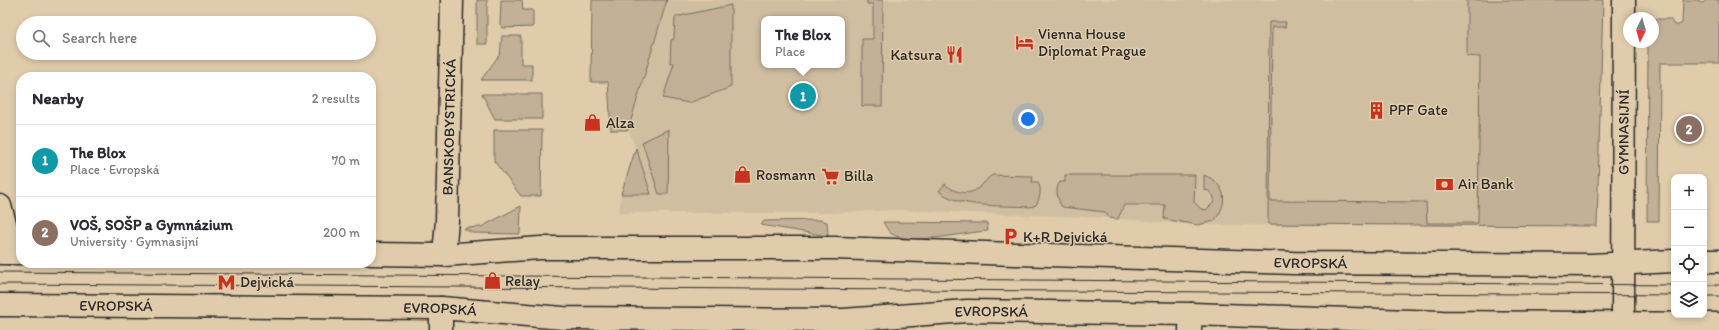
<!DOCTYPE html>
<meta charset="utf-8">
<style>
body{margin:0;font-family:Itim,sans-serif;background:#f2f2f3;color:#2b2b33}
.controls{position:absolute;right:12px;bottom:12px;display:grid;overflow:hidden;border-radius:8px;box-shadow:0 2px 6px #0003}
.controls button{width:36px;height:36px;display:grid;place-items:center;padding:0;border:0;border-bottom:1px solid #e1e1e2;background:#fff;color:#2b2b33;font:20px sans-serif}
.compass{position:absolute;left:1623px;top:12px;width:36px;height:36px;border-radius:50%;background:#fff;box-shadow:0 2px 6px #0003;rotate:185deg}
.you{position:absolute;left:1028px;top:119px;width:14px;height:14px;margin:-10px;border:3px solid #fff;border-radius:50%;background:#1a73e8;box-shadow:0 0 0 6px #1a73e833}
.badge{display:grid;place-items:center;width:26px;height:26px;border-radius:50%;background:#0b8043;color:#fff;font-size:13px;font-weight:700}
.pin{position:absolute;translate:-50% -50%;border:2px solid #fff;box-shadow:0 1px 4px #0006}
.popup{position:absolute;left:761px;top:16px;width:84px;height:52px;box-sizing:border-box;display:grid;place-content:center;border-radius:8px;background:#fff;filter:drop-shadow(0 1px 3px #0005);font-size:13px;white-space:nowrap;color:#7c7c81}
.popup b{font-size:15px;color:#2b2b33}
.popup::after{content:'';position:absolute;left:50%;top:100%;margin-left:-8px;border:8px solid transparent;border-top-color:#fff}
.list{margin:0;padding:0;list-style:none}
h2{display:flex;justify-content:space-between;align-items:center;height:52px;margin:0;padding:0 16px;font-size:17px}
h2 small{font-size:13px;font-weight:400;color:#7c7c81}
.list li{display:grid;grid-template-columns:26px 1fr auto;gap:12px;align-items:center;box-sizing:border-box;height:72px;padding:0 16px;border-top:1px solid #e1e1e2}
.list b{display:block;font-size:15px;white-space:nowrap}
.list p{margin:0;font-size:13px;white-space:nowrap;color:#7c7c81}
.list em{font-size:13px;font-style:normal;color:#7c7c81}
.icon{flex:none;width:22px;height:22px;fill:none;stroke:currentColor;stroke-width:2;stroke-linecap:round;stroke-linejoin:round}
.map{position:relative;flex:none;width:1719px;height:330px;overflow:hidden}
.search{position:absolute;background:#fff;box-shadow:0 2px 6px #0003;left:16px;top:16px;width:360px;height:44px;display:flex;align-items:center;gap:10px;box-sizing:border-box;padding:0 14px;border-radius:22px;color:#7c7c81;font-size:15px}
.panel{position:absolute;background:#fff;box-shadow:0 2px 6px #0003;left:16px;top:72px;width:360px;height:196px;border-radius:16px}
.map>svg:first-child{display:block}
</style>
<div class="map">
<svg width="1719" height="330" viewBox="0 0 1719 330">
<rect width="100%" height="100%" fill="#e0ccab"/>
<filter id="ink" filterUnits="userSpaceOnUse"><feTurbulence type="fractalNoise" baseFrequency=".025" numOctaves="2"/><feDisplacementMap in="SourceGraphic" scale="8" xChannelSelector="R" yChannelSelector="G"/><feConvolveMatrix kernelMatrix="1 2 1 2 8 2 1 2 1" color-interpolation-filters="sRGB"/></filter>
<g filter="url(#ink)">
<path fill="#d0bea0" fill-rule="evenodd" d="M667 0H1535L1533 226 1198 225 1109 218 897 210 829 213H619L621 194 636 148 628 130ZM764 19H842V65H764Z"/>
<path fill="#c2b196" stroke="#766e60" d="M477 0H487V44H477Z
M501 0H522L523 10H533V27L503 28 500 24Z
M592 0H667L628 130H611L608 82H591Z
M867 0H883L882 106H862V39H873V4H867Z
M1467 0H1603L1597 226 1268 224 1269 22H1286L1285 27H1272L1270 201 1426 202 1427 223H1478L1480 57 1467 56Z
M1683 0H1698L1703 3 1707 0H1719V63H1660L1659 221H1647L1648 42H1653V19H1670L1674 25H1679L1682 23Z
M731 5V87L689 103 663 98 674 63H670L671 40 674 39 675 17Z
M502 36H521V64H532V80H481L500 54Z
M482 94H542V119H495Z
M669 129 668 194H659L642 142Z
M494 130H542L541 196H521L494 161Z
M636 148 651 194H621Z
M993 175 1033 176 1032 182H1038C1042 189 1040 198 1036 205L1031 207C1003 205 961 209 939 191L945 184C955 193 970 197 981 186 985 182 987 178 993 175Z
M1065 175H1195L1194 202 1201 209 1206 210 1214 202V197L1209 191 1204 190V175C1227 185 1229 203 1214 221L1198 225 1164 219 1165 205H1124L1118 219 1109 218 1105 212 1062 207C1058 201 1054 189 1060 182H1065Z
M521 206 520 234 473 233 464 229 466 228 481 227Z
M820 220 827 222 828 236 761 225 764 221Z
M883 222 987 223 988 231C965 232 912 246 892 234 888 232 886 227 883 222Z"/>
<g fill="none" stroke-linecap="round" stroke-linejoin="round">
<defs>
<g id="street">
<path d="M0 206 7 230 10 253"/>
<path id="s1" d="M444 255 447 220 452 0"/>
<path d="M441 330V308"/>
<path d="M1190 330 1191 314"/>
</g>
<g id="secondary">
<path id="s2" d="M1623 323 1624 0"/>
</g>
<g id="primary">
<path d="M0 253H21"/>
<path id="s3" d="M371 254 444 255 540 248H834L1293 263 1591 265 1674 261"/>
<path d="M1704 261H1719"/>
<path id="s4" d="M0 305 441 308 563 318 843 320 967 311 1191 314 1442 322 1719 324"/>
</g>
</defs>
<use href="#street" stroke="#2b2b2b" stroke-width="25"/>
<use href="#secondary" stroke="#2b2b2b" stroke-width="25"/>
<use href="#primary" stroke="#2b2b2b" stroke-width="25"/>
<use href="#street" stroke="#e0ccab" stroke-width="22"/>
<use href="#secondary" stroke="#e0ccab" stroke-width="22"/>
<use href="#primary" stroke="#e0ccab" stroke-width="22"/>
<path stroke="#2b2b2b" stroke-width="1" d="M0 272 1674 285
M0 284 1674 295
M1704 285H1719
M1704 296H1719"/>
</g>
</g>
<defs>
<symbol id="hotel-bare" viewBox="-9 -9 18 18"><path d="M-6-4.5h1.5V1H6V5H4.5V3h-9V5H-6ZM-4 0a1.8 1.8 0 1 1 3.6 0ZM.5 0V-2.5h3Q6-2.5 6 0Z" fill="#c8321e" stroke="#e0ccab" stroke-width="2.5" paint-order="stroke"/></symbol>
<symbol id="restaurant-bare" viewBox="-9 -9 18 18"><path d="M-5-6h1v4h1v-4h1v4h1v-4h1v5L-1.5 .5V6h-2V.5L-5-1ZM5-6V6H3V1.5H1.5Q1.5-4 5-6Z" fill="#c8321e" stroke="#e0ccab" stroke-width="2.5" paint-order="stroke"/></symbol>
<symbol id="building-bare" viewBox="-9 -9 18 18"><path d="M-4-6H4V6H1V3H-1V6H-4ZM-2.5-4.3h1.7v1.8h-1.7ZM.8-4.3h1.7v1.8H.8ZM-2.5-1h1.7V.8h-1.7ZM.8-1h1.7V.8H.8Z" fill="#c8321e" stroke="#e0ccab" stroke-width="2.5" paint-order="stroke"/></symbol>
<symbol id="shop-bare" viewBox="-9 -9 18 18"><path d="M-5-2.5h2.3a2.7 3.5 0 0 1 5.4 0H5L5.5 6h-11ZM-1.5-2.5h3a1.5 2.3 0 0 0-3 0Z" fill="#c8321e" stroke="#e0ccab" stroke-width="2.5" paint-order="stroke"/></symbol>
<symbol id="supermarket-bare" viewBox="-9 -9 18 18"><path d="M-6-5.5h2.5l.6 2H6L4.5 2H-2.5L-4.4-4H-6ZM-1.5 3.2a1.3 1.3 0 1 0 .1 0ZM3 3.2a1.3 1.3 0 1 0 .1 0Z" fill="#c8321e" stroke="#e0ccab" stroke-width="2.5" paint-order="stroke"/></symbol>
<symbol id="bank-bare" viewBox="-9 -9 18 18"><path d="M-6-4H6V4H-6ZM0-2.3a2.3 2.3 0 1 0 0 4.6a2.3 2.3 0 1 0 0-4.6Z" fill="#c8321e" stroke="#e0ccab" stroke-width="2.5" paint-order="stroke"/></symbol>
<symbol id="parking-bare" viewBox="-9 -9 18 18"><path d="M-3.5-5.5H1a3.5 3.5 0 0 1 0 7H-1V5.5H-3.5ZM-1-3.4V-.6H.8a1.4 1.4 0 0 0 0-2.8Z" fill="#c8321e" stroke="#e0ccab" stroke-width="2.5" paint-order="stroke"/></symbol>
<symbol id="metro-bare" viewBox="-9 -9 18 18"><path d="M-5.5 5V-5H-3L0 0L3-5H5.5V5H3V-.5L0 4L-3-.5V5Z" fill="#c8321e" stroke="#e0ccab" stroke-width="2.5" paint-order="stroke"/></symbol>
</defs>
<g fill-rule="evenodd">
<use href="#hotel-bare" x="1012" y="30" width="25" height="25"/>
<use href="#restaurant-bare" x="942" y="42" width="25" height="25"/>
<use href="#building-bare" x="1364" y="98" width="25" height="25"/>
<use href="#shop-bare" x="580" y="110" width="25" height="25"/>
<use href="#shop-bare" x="730" y="162" width="25" height="25"/>
<use href="#supermarket-bare" x="818" y="164" width="25" height="25"/>
<use href="#bank-bare" x="1432" y="172" width="25" height="25"/>
<use href="#parking-bare" x="998" y="224" width="25" height="25"/>
<use href="#shop-bare" x="480" y="268" width="25" height="25"/>
<use href="#metro-bare" x="214" y="270" width="25" height="25"/>
</g>
<g text-anchor="middle" stroke-width="3" stroke-linejoin="round" paint-order="stroke">
<g font-size="15" fill="#2b2b2b" stroke="#e0ccab" text-anchor="start">
<text x="1038" y="39">Vienna House<tspan x="1038" dy="17">Diplomat Prague</tspan></text>
<text x="942" y="60" text-anchor="end">Katsura</text>
<text x="1389" y="115">PPF Gate</text>
<text x="606" y="128">Alza</text>
<text x="756" y="180">Rosmann</text>
<text x="844" y="181">Billa</text>
<text x="1458" y="189">Air Bank</text>
<text x="1023" y="242">K+R Dejvická</text>
<text x="505" y="286">Relay</text>
<text x="240" y="287">Dejvická</text>
</g>
<g font-size="15" fill="#2b2b2b" stroke="#e0ccab">
<text dy="5" stroke="none"><textPath href="#s1" startOffset="128">BANSKOBYSTRICKÁ</textPath></text>
<text dy="5" stroke="none"><textPath href="#s2" startOffset="191">GYMNASIJNÍ</textPath></text>
<text dy="5" stroke="none"><textPath href="#s3" startOffset="940">EVROPSKÁ</textPath></text>
<text dy="5" stroke="none"><textPath href="#s4" startOffset="116">EVROPSKÁ</textPath></text>
<text dy="5" stroke="none"><textPath href="#s4" startOffset="440">EVROPSKÁ</textPath></text>
<text dy="5" stroke="none"><textPath href="#s4" startOffset="992">EVROPSKÁ</textPath></text>
</g>
</g>
</svg>
<div class="controls">
<button>+</button>
<button>−</button>
<button><svg class="icon" aria-label="locate" viewBox="0 0 24 24"><circle cx="12" cy="12" r="6"/><path d="M12 2v4M12 18v4M2 12h4M18 12h4"/></svg></button>
<button><svg class="icon" aria-label="layers" viewBox="0 0 24 24"><path d="M12 4l9 5-9 5-9-5zM3 14l9 5 9-5"/></svg></button>
</div>
<svg class="compass" viewBox="-18 -18 36 36"><path d="M0-13l5 13h-10z" fill="#e53935"/><path d="M0 13l5-13h-10z" fill="#7c7c81"/></svg>
<div class="you"></div>
<div class="pin badge" style="left:803px;top:96px;background:#0f9aa8">1</div>
<div class="popup"><b>The Blox</b>Place</div>
<div class="pin badge" style="left:1689px;top:129px;background:#8d6e63">2</div>
<div class="search"><svg class="icon" aria-label="search" viewBox="0 0 24 24"><circle cx="10" cy="10" r="6"/><path d="M15 15l6 6"/></svg>Search here</div>
<section class="panel">
<h2>Nearby<small>2 results</small></h2>
<ul class="list">
<li><span class="badge" style="background:#0f9aa8">1</span><div><b>The Blox</b><p>Place · Evropská</p></div><em>70 m</em></li>
<li><span class="badge" style="background:#8d6e63">2</span><div><b>VOŠ, SOŠP a Gymnázium</b><p>University · Gymnasijní</p></div><em>200 m</em></li>
</ul>
</section>
</div>
